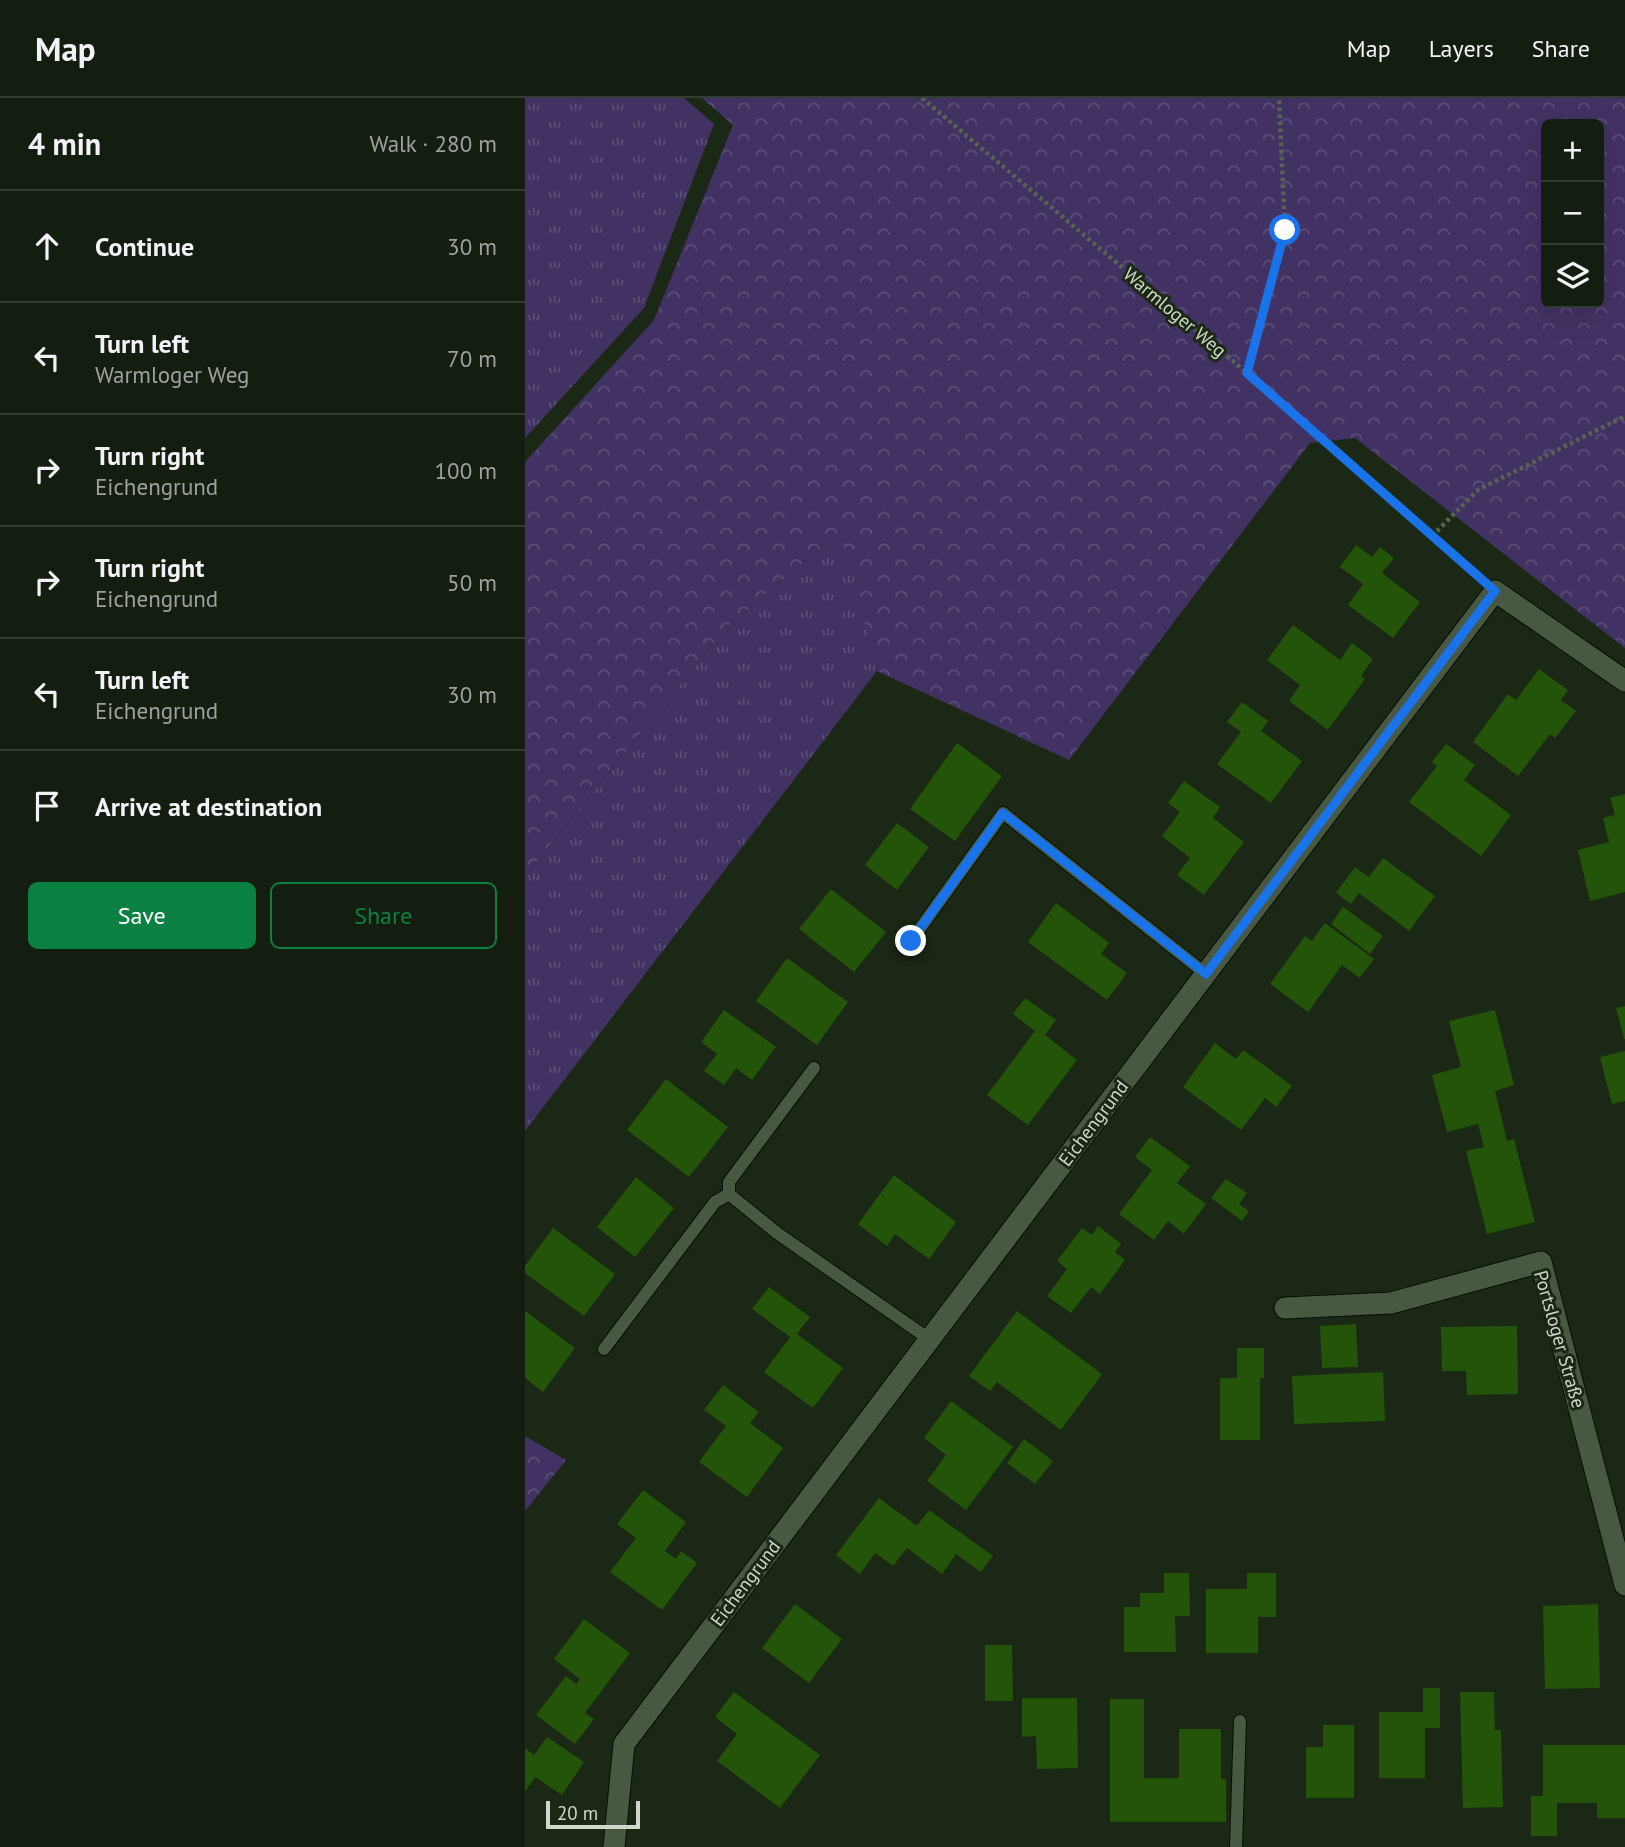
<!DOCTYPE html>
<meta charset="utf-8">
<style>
body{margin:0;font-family:"PT Sans",sans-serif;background:#1d2719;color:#f1f3f6}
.controls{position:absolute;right:21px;top:21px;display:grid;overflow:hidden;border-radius:10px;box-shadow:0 7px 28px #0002}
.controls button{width:63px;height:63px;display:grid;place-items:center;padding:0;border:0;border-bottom:2px solid #333c30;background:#141e10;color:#f1f3f6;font:35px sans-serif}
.scale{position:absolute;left:21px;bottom:18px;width:94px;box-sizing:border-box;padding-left:7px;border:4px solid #ced8cb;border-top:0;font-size:19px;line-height:24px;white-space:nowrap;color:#ced8cb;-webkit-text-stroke:5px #1a2815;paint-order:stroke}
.stop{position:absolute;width:21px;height:21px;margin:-16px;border:5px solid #1a73e8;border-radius:50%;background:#fff}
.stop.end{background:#1a73e8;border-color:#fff;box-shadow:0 2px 7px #0008}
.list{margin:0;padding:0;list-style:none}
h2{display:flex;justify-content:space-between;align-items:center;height:91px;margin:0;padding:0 28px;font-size:30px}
h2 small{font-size:23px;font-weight:400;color:#9da29f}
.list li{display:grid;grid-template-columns:46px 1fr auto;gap:21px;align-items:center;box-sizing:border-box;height:112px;padding:0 28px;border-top:2px solid #333c30}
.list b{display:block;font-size:26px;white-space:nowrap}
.list p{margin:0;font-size:23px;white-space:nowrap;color:#9da29f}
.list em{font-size:23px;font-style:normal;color:#9da29f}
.actions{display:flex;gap:14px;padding:21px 28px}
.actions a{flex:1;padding:16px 0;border:2px solid #0b8043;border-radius:10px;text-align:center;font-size:24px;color:#0b8043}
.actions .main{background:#0b8043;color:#fff}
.icon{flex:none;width:38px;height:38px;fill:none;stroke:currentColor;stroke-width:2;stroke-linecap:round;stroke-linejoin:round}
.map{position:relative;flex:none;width:1100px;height:1749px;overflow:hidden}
header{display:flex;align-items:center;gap:42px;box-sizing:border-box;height:98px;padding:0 35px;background:#141e10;border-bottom:2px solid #333c30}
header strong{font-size:33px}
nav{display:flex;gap:38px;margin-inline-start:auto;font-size:24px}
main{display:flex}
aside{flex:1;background:#141e10}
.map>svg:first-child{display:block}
</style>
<header>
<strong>Map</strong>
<nav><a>Map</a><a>Layers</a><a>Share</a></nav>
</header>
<main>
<aside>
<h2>4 min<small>Walk · 280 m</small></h2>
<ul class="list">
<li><svg class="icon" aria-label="ahead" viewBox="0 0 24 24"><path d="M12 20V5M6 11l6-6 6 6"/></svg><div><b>Continue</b></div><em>30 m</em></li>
<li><svg class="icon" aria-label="left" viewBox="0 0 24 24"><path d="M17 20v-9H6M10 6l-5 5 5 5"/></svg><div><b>Turn left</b><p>Warmloger Weg</p></div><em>70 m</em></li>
<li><svg class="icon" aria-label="right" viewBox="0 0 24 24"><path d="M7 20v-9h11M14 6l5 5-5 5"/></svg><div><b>Turn right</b><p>Eichengrund</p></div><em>100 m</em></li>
<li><svg class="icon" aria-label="right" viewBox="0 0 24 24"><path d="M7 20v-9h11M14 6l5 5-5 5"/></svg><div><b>Turn right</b><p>Eichengrund</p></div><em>50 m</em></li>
<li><svg class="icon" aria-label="left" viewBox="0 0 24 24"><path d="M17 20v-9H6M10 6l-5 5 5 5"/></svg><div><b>Turn left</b><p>Eichengrund</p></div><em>30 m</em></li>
<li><svg class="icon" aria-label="arrive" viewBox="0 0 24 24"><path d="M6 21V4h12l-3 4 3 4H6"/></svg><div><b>Arrive at destination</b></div></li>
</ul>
<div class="actions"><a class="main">Save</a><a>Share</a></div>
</aside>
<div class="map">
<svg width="1100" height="1749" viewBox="0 0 1100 1749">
<defs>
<pattern id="grass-tufts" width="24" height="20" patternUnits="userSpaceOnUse" patternTransform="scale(1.75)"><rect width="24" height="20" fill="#423264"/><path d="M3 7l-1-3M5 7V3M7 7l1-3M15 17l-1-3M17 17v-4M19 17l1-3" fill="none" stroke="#5c4f79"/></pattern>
<pattern id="forest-crowns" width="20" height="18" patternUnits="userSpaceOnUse" patternTransform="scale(1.75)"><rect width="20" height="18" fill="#423264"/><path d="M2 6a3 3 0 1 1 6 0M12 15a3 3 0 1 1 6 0" fill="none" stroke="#5c4f79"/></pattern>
</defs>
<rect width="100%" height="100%" fill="#1a2815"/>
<path fill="url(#grass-tufts)" d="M0 0H159L189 26 119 210 0 340Z
M316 432 352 573 0 1033V778L199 532Z"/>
<path fill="url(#forest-crowns)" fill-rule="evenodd" d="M177 0H1100V550L830 340 785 345 544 662 352 573 315 433 199 532 0 778V364L129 222 208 27ZM1074 26V205H1021V26Z
M0 1338 41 1362 0 1413Z"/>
<path fill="#245409" d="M831 447 847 459 855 449 869 460 857 475 895 504 868 540 823 507 838 486 815 469Z
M768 527 815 562 827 545 848 561 836 578 840 581 803 632 764 603 775 587 742 562Z
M1014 571 1043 592 1036 602 1051 613 1030 640 1025 636 993 678 948 644 983 596 991 602Z
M717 604 743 623 736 633 777 663 746 705 692 666 716 634 702 624Z
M432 645 477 678 430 743 385 711Z
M921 646 950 667 939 682 986 717 956 758 884 704 912 668 907 664Z
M659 683 695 709 688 720 719 744 679 797 652 777 665 760 637 738 655 714 643 705Z
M1100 696V794L1065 803 1053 752 1084 744 1078 720 1090 717 1085 700Z
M372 725 404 749 372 792 340 767Z
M858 760 910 798 884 833 834 795 826 806 811 795 830 769 844 779Z
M306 791 361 834 329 874 274 831Z
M531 805 584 845 576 856 602 875 582 902 503 844Z
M818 809 858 838 845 856 806 826Z
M800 825 849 861 835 880 817 867 783 914 745 886 780 838 787 843Z
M262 860 323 904 292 947 231 903Z
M500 900 531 922 520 937 552 962 503 1027 462 997 510 933 488 916Z
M1100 908V941H1099L1091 910Z
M199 912 251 949 227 982 211 970 199 987 179 973 192 956 176 944Z
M970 912 989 987 970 993 982 1043 989 1041 1010 1124 962 1136 941 1053 959 1049 953 1026 922 1034 907 977 936 969 924 923Z
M690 945 711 961 718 952 767 988 751 1009 740 1000 716 1032 658 989Z
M1100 953V1003L1087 1006 1075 959Z
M141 981 203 1029 164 1079 102 1032Z
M625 1039 665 1068 652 1085 681 1106 659 1136 643 1123 629 1142 594 1116 627 1072 610 1059Z
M369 1077 431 1124 404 1161 370 1136 362 1148 333 1126Z
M111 1079 149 1110 110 1159 72 1129Z
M701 1081 722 1095 714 1106 724 1113 717 1123 686 1100Z
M573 1128 596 1146 590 1154 600 1162 575 1196 566 1189 546 1215 522 1198 542 1171 532 1163 557 1130 567 1137Z
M28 1130 90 1176 59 1218 0 1175V1168Z
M244 1189 285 1219 272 1236 318 1270 288 1310 239 1274 265 1239 227 1211Z
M0 1213 50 1250 18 1294 0 1280Z
M492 1213 577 1276 536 1332 472 1284 465 1293 444 1278Z
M831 1226 833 1269 797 1270 795 1228Z
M992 1228 993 1296 942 1297 941 1273H917L916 1229Z
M712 1250H739V1280H735V1342H695V1280H712Z
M858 1274 860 1323 769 1326 767 1278Z
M198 1287 234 1314 225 1325 258 1350 222 1399 174 1364 201 1328 179 1312Z
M426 1303 488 1349 441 1412 402 1383 421 1357 399 1340Z
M499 1341 528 1363 510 1386 482 1365Z
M118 1392 161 1424 140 1453 151 1461 156 1453 172 1465 137 1512 85 1474 111 1440 92 1426Z
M354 1400 392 1428 404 1412 468 1458 456 1474 431 1456 417 1476 382 1450 368 1468 350 1455 335 1476 311 1457Z
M639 1475H664L665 1518H650L651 1554H599V1509H615V1495H639Z
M722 1475H751V1519H733V1555H681V1491H722Z
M270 1506 317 1541 284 1585 237 1550Z
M1073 1506 1075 1590 1020 1591 1018 1508Z
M59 1521 105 1555 60 1615 69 1621 50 1646 11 1617 41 1578 51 1586 55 1581 29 1561Z
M460 1547H487L488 1603H460Z
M898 1590H915V1630H900V1680H854V1614H898Z
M209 1594 295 1657 255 1710 192 1663 212 1636 190 1619Z
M935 1594H969L970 1632H976L978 1709 938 1710Z
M497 1600H552L553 1670 512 1671 511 1638 497 1639Z
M585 1601H619V1680H654V1631H696V1681H701V1724H585Z
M798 1627H829V1700H781V1649H798Z
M22 1639 59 1664 37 1697 10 1679 0 1694V1650L9 1657Z
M1018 1647H1100V1720H1072V1705H1032V1738H1006V1698H1018Z"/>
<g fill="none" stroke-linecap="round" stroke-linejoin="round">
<defs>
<path id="lane" d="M386 843 478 715 681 876
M204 1096V1084L289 970
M79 1251 190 1104 204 1096 252 1135 404 1241
M711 1749 715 1623"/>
<path id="street" d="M760 1210 866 1205 1016 1164 1100 1487
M89 1749 99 1646 970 493 1100 583"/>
</defs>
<use href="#lane" stroke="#051102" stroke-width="14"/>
<use href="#street" stroke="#051102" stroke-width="23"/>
<path stroke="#576353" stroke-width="4.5" stroke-dasharray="3.5 3.5" stroke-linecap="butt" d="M397 0 722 275 950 476
M722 274 760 132 754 0
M907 438 953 392 1100 318"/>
<use href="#lane" stroke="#485842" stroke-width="12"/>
<use href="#street" stroke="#485842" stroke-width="21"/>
</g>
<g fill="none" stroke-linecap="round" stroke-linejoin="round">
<path stroke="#1a73e8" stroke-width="9" d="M386 843 478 715 681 876 970 493 722 275 760 132"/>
</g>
<g text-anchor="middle" stroke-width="6" stroke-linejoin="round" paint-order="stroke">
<g font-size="19" fill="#ced8cb" stroke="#1a2815">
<text transform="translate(650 214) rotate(40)" y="7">Warmloger Weg</text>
<text transform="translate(568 1025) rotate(-53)" y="7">Eichengrund</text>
<text transform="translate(1035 1241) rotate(74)" y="7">Portsloger Straße</text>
<text transform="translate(220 1485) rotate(-53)" y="7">Eichengrund</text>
</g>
</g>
</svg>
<div class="controls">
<button>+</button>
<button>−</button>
<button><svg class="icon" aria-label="layers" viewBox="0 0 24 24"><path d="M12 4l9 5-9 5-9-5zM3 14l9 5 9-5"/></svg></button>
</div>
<div class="scale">20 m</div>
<div class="stop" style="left:760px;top:132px"></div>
<div class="stop end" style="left:386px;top:843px"></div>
</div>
</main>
